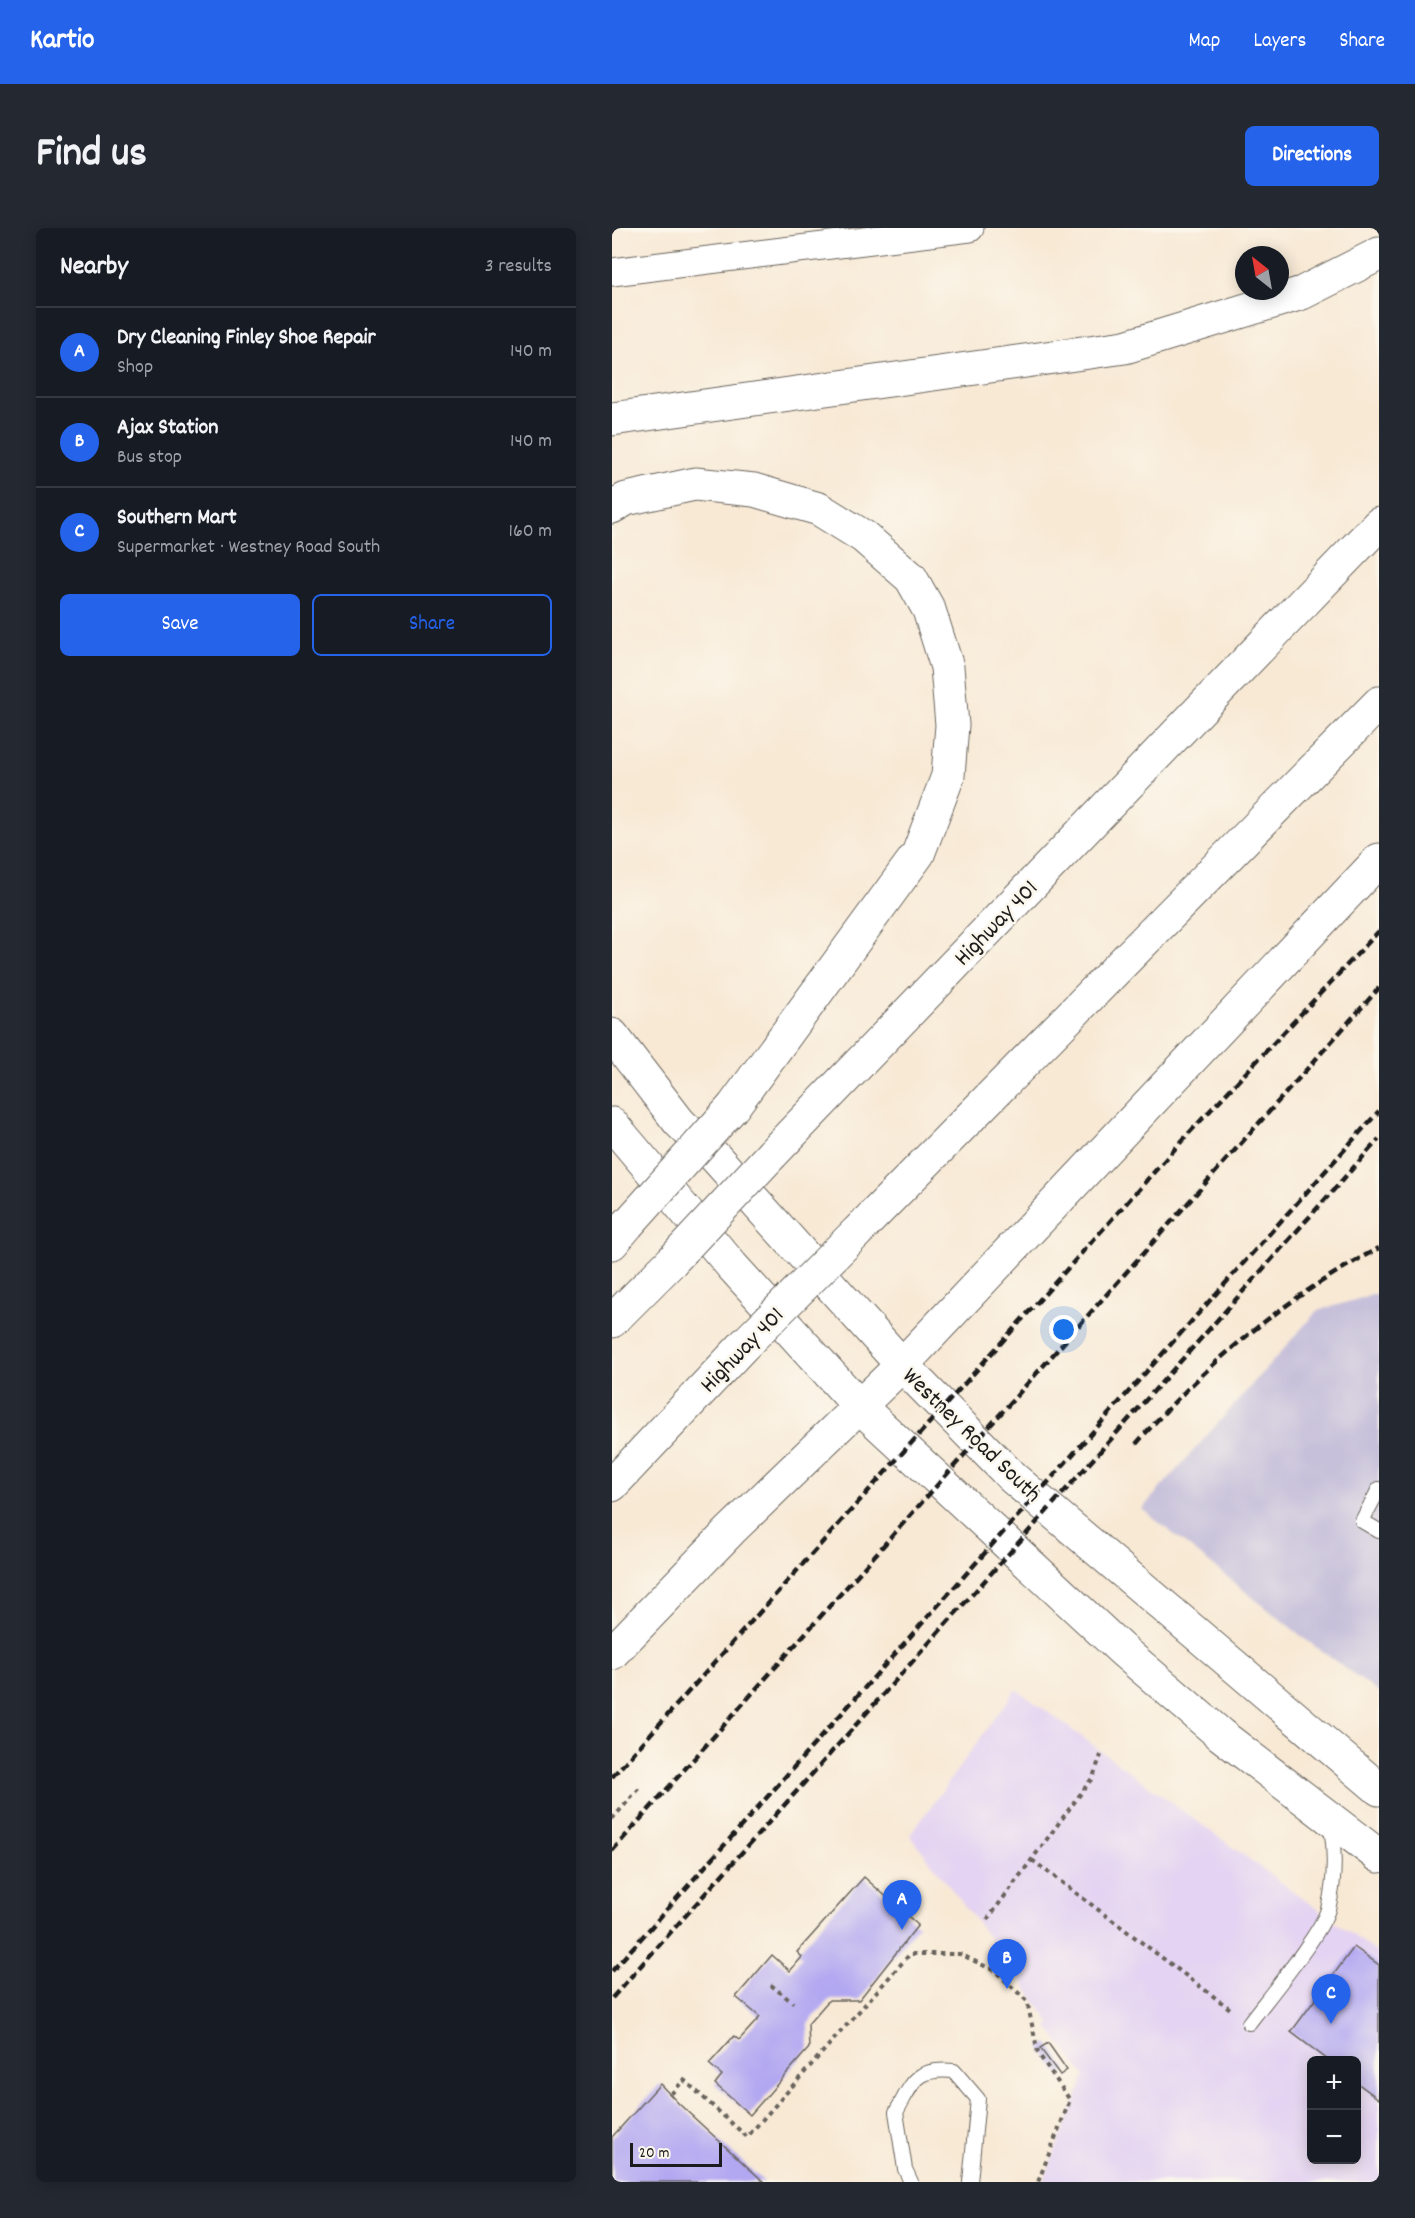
<!DOCTYPE html>
<meta charset="utf-8">
<style>
body{margin:0;font-family:Dekko,sans-serif;background:#242831;color:#f1f3f6}
.controls{position:absolute;right:18px;bottom:18px;display:grid;overflow:hidden;border-radius:9px;box-shadow:0 3px 15px #0003}
.controls button{width:54px;height:54px;display:grid;place-items:center;padding:0;border:0;border-bottom:2px solid #363941;background:#171b24;color:#f1f3f6;font:30px sans-serif}
.compass{position:absolute;left:623px;top:18px;width:54px;height:54px;border-radius:50%;background:#171b24;box-shadow:0 3px 15px #0003;rotate:329deg}
.scale{position:absolute;left:18px;bottom:15px;width:92px;box-sizing:border-box;padding-left:6px;border:3px solid #1c1c1c;border-top:0;font-size:16px;line-height:21px;white-space:nowrap;color:#1c1c1c;-webkit-text-stroke:4px #fbf7ec;paint-order:stroke}
.you{position:absolute;left:452px;top:1102px;width:21px;height:21px;margin:-15px;border:4px solid #fff;border-radius:50%;background:#1a73e8;box-shadow:0 0 0 9px #1a73e833}
.badge{display:grid;place-items:center;width:39px;height:39px;border-radius:50%;background:#2563eb;color:#fff;font-size:20px;font-weight:700}
.pin{position:absolute;translate:-50% -50px;filter:drop-shadow(0 2px 3px #0008)}
.pin::after{content:'';position:absolute;top:32px;width:21px;height:18px;background:inherit;clip-path:polygon(0 0,100% 0,50% 100%)}
.list{margin:0;padding:0;list-style:none}
h2{display:flex;justify-content:space-between;align-items:center;height:78px;margin:0;padding:0 24px;font-size:26px}
h2 small{font-size:20px;font-weight:400;color:#9ea1a6}
.list li{display:grid;grid-template-columns:39px 1fr auto;gap:18px;align-items:center;box-sizing:border-box;height:90px;padding:0 24px;border-top:2px solid #363941}
.list b{display:block;font-size:22px;white-space:nowrap}
.list p{margin:0;font-size:20px;white-space:nowrap;color:#9ea1a6}
.list em{font-size:20px;font-style:normal;color:#9ea1a6}
.actions{display:flex;gap:12px;padding:18px 24px}
.actions a{flex:1;padding:14px 0;border:2px solid #2563eb;border-radius:9px;text-align:center;font-size:21px;color:#2563eb}
.actions .main{background:#2563eb;color:#fff}
.map{position:relative;flex:none;width:767px;height:1954px;overflow:hidden;border-radius:9px}
header{display:flex;align-items:center;gap:36px;box-sizing:border-box;height:84px;padding:0 30px;background:#2563eb;color:#fff}
header strong{font-size:28px}
nav{display:flex;gap:33px;margin-inline-start:auto;font-size:21px}
.intro{display:flex;align-items:center;justify-content:space-between;box-sizing:border-box;height:144px;padding:0 36px}
h1{margin:0;font-size:42px}
.button{padding:15px 27px;border-radius:9px;background:#2563eb;color:#fff;font-size:21px;font-weight:700}
main{display:flex;gap:36px;padding:0 36px}
aside{flex:1;background:#171b24;border-radius:9px;box-shadow:0 3px 15px #0003}
.map>svg:first-child{display:block}
</style>
<header>
<strong>Kartio</strong>
<nav><a>Map</a><a>Layers</a><a>Share</a></nav>
</header>
<div class="intro"><h1>Find us</h1><a class="button">Directions</a></div>
<main>
<aside>
<h2>Nearby<small>3 results</small></h2>
<ul class="list">
<li><span class="badge">A</span><div><b>Dry Cleaning Finley Shoe Repair</b><p>Shop</p></div><em>140 m</em></li>
<li><span class="badge">B</span><div><b>Ajax Station</b><p>Bus stop</p></div><em>140 m</em></li>
<li><span class="badge">C</span><div><b>Southern Mart</b><p>Supermarket · Westney Road South</p></div><em>160 m</em></li>
</ul>
<div class="actions"><a class="main">Save</a><a>Share</a></div>
</aside>
<div class="map">
<svg width="767" height="1954" viewBox="0 0 767 1954">
<rect width="100%" height="100%" fill="#fbf7ec"/>
<filter id="ink" filterUnits="userSpaceOnUse"><feTurbulence type="fractalNoise" baseFrequency=".0167" numOctaves="2"/><feDisplacementMap in="SourceGraphic" scale="12" xChannelSelector="R" yChannelSelector="G"/><feConvolveMatrix kernelMatrix="1 2 1 2 8 2 1 2 1" color-interpolation-filters="sRGB"/></filter>
<filter id="wash" filterUnits="userSpaceOnUse"><feTurbulence type="fractalNoise" baseFrequency=".008" numOctaves="4" result="noise"/><feDisplacementMap in="SourceGraphic" scale="24" xChannelSelector="R" yChannelSelector="G"/><feGaussianBlur stdDeviation="1.35" result="paint"/><feColorMatrix in="noise" values="0 0 0 0 0 0 0 0 0 0 0 0 0 0 0 0 0 1.4 0 .05"/><feComposite in="paint" operator="in"/></filter>
<g filter="url(#wash)">
<rect width="100%" height="100%" fill="#f8e9d5"/>
<path fill="#e4d3f2" fill-rule="evenodd" d="M404 1461 767 1726V1954H431L473 1848 436 1799 439 1796 404 1745 298 1607ZM700 1832H744V1932H700Z"/>
<path fill="#c6c0da" d="M767 1065V1465L693 1411 530 1281 705 1083Z"/>
<g id="blocks">
<path fill="#b2a7f1" d="M252 1649 306 1697 247 1772H217L196 1796 197 1820 138 1887 103 1856 110 1847 97 1836 122 1808 127 1812 148 1789 124 1769 160 1727 178 1743 190 1729 185 1724Z
M742 1719 767 1737V1871L744 1854V1832H716L679 1804Z
M436 1815 455 1842 448 1847 428 1820Z
M48 1856 67 1876 152 1954H0V1909Z"/>
</g>
</g>
<g filter="url(#ink)">
<use href="#blocks" fill-opacity="0" stroke="#69645d" stroke-width="1.5"/>
<g fill="none" stroke-linecap="round" stroke-linejoin="round">
<defs>
<path id="service" d="M767 1261 750 1293 767 1303
M637 1795C655 1771 710 1705 716 1681 723 1654 723 1624 719 1598
M299 1954 293 1941 284 1884C301 1855 303 1839 342 1843L366 1871 358 1954"/>
<path id="minor" d="M0 44 358 0"/>
<path id="secondary" d="M0 807 67 894 104 930 290 1137 401 1250 767 1561
M0 896 120 1038 247 1178 510 1422 609 1507 767 1628"/>
<path id="motorway" d="M0 191 513 119 690 65 767 26
M0 279 14 271 83 256 142 262 207 281 252 309 299 350 317 382 335 439 340 497 336 548 306 626 121 879
M160 926 767 296
M243 1006 767 475
M0 1015 16 996
M0 1093 60 1033
M0 1257 134 1115
M0 1425 119 1302 290 1137 767 632"/>
</defs>
<use href="#service" stroke="#69645d" stroke-width="16"/>
<use href="#minor" stroke="#69645d" stroke-width="29"/>
<use href="#secondary" stroke="#69645d" stroke-width="35"/>
<use href="#motorway" stroke="#69645d" stroke-width="35"/>
<path stroke="#69645d" stroke-width="4" stroke-dasharray="4.5 4.5" stroke-linecap="butt" d="M0 1591 27 1561
M420 1632 621 1783
M375 1692 481 1549 489 1527
M159 1757 181 1775
M59 1866 72 1852 135 1909 298 1726H348L383 1743 415 1773 426 1825 458 1872 426 1954"/>
<use href="#service" stroke="#fff" stroke-width="14"/>
<use href="#minor" stroke="#fff" stroke-width="27"/>
<use href="#secondary" stroke="#fff" stroke-width="33"/>
<use href="#motorway" stroke="#fff" stroke-width="33"/>
<path stroke="#1c1c1c" stroke-width="4.5" stroke-dasharray="9 4.5" stroke-linecap="butt" d="M524 1216C591 1138 675 1068 767 1020
M0 1549 578 904 767 703
M0 1623 767 760
M0 1743 767 883
M0 1770 767 911"/>
<defs>
<path id="motorway-bridge" d="M16 996 121 879
M60 1033 160 926
M134 1115 243 1006"/>
</defs>
<use href="#motorway-bridge" stroke="#69645d" stroke-width="35" stroke-linecap="butt"/>
<use href="#motorway-bridge" stroke="#fff" stroke-width="33"/>
</g>
</g>
<g text-anchor="middle" stroke-width="5" stroke-linejoin="round" paint-order="stroke">
<g font-size="24" fill="#1c1c1c" stroke="#fbf7ec">
<text transform="translate(383 694) rotate(-46)" y="8">Highway 401</text>
<text transform="translate(129 1121) rotate(-46)" y="8">Highway 401</text>
<text transform="translate(361 1206) rotate(44)" y="8">Westney Road South</text>
</g>
</g>
</svg>
<div class="controls">
<button>+</button>
<button>−</button>
</div>
<svg class="compass" viewBox="-18 -18 36 36"><path d="M0-13l5 13h-10z" fill="#e53935"/><path d="M0 13l5-13h-10z" fill="#9ea1a6"/></svg>
<div class="scale">20 m</div>
<div class="you"></div>
<div class="pin badge" style="left:290px;top:1702px">A</div>
<div class="pin badge" style="left:395px;top:1761px">B</div>
<div class="pin badge" style="left:719px;top:1796px">C</div>
</div>
</main>
